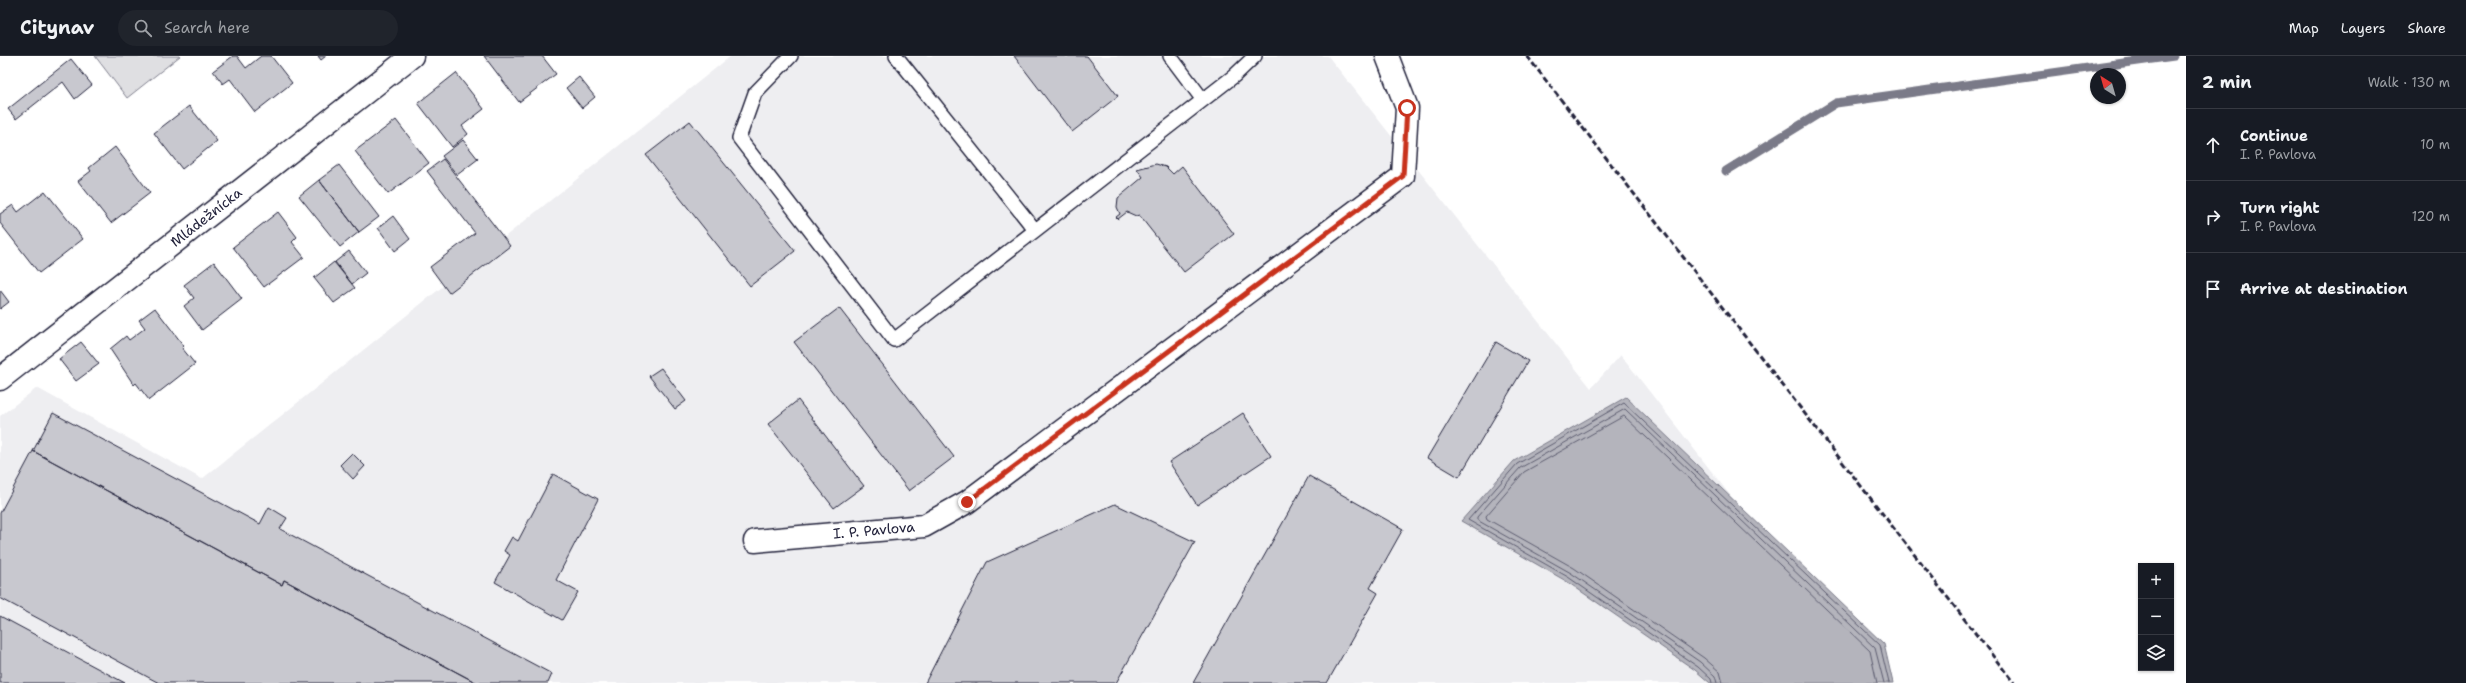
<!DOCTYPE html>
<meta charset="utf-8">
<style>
body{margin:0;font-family:"Shantell Sans",sans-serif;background:#20242c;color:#f1f3f6}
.controls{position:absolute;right:12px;bottom:12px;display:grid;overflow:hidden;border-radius:0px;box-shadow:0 1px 3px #0004}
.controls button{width:36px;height:36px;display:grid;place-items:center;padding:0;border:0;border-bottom:1px solid #363941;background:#171b24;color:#f1f3f6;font:20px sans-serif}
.compass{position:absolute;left:2090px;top:12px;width:36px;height:36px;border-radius:50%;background:#171b24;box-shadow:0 1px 3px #0004;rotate:323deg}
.stop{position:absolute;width:12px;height:12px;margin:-9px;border:3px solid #c8321e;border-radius:50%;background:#fff}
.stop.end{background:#c8321e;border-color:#fff;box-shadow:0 1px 4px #0008}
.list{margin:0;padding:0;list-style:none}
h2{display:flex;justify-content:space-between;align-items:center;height:52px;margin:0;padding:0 16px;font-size:17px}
h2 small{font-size:13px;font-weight:400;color:#9ea1a6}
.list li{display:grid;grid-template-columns:26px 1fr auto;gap:12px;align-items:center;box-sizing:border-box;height:72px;padding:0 16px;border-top:1px solid #363941}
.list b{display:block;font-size:15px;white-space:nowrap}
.list p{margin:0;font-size:13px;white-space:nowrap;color:#9ea1a6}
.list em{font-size:13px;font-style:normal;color:#9ea1a6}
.icon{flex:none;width:22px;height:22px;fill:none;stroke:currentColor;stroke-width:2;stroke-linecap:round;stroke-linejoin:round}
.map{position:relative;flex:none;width:2186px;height:627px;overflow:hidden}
header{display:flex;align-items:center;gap:24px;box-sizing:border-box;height:56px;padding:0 20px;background:#171b24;border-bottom:1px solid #363941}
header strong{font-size:19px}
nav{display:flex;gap:22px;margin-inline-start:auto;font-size:14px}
.search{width:280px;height:36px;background:#20242c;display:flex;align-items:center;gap:10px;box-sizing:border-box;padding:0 14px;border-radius:22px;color:#9ea1a6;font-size:15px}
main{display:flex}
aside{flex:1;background:#171b24}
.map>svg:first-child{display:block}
</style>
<header>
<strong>Citynav</strong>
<div class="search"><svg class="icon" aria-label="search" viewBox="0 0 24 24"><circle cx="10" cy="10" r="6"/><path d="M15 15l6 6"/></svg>Search here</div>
<nav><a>Map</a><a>Layers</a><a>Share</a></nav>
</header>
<main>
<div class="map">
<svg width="2186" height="627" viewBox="0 0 2186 627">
<rect width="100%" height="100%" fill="#fff"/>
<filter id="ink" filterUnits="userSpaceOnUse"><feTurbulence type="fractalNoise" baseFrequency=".025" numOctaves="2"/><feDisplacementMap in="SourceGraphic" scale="8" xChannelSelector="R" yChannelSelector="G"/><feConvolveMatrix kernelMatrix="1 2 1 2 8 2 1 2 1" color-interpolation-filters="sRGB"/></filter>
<g filter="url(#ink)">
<path fill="#eeeef1" d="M731 0H1328L1591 332 1621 299 1876 627H0V360L37 332 202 423Z"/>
<path fill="#dfdfe2" stroke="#80808e" d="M95 0H180L127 42Z"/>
<path fill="#b4b4bc" stroke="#7a7a88" d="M1626 341 1884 588 1893 627H1710L1695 614 1566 525 1461 465 1514 405Z"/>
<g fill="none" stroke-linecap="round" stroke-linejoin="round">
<path stroke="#5c5c6f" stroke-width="1" d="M1712 627 1711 623 1698 611 1568 521 1468 464 1517 408 1624 347 1880 589 1889 627
M1717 627 1715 620 1700 606 1571 517 1477 464V461L1520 412 1625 353 1875 592 1884 627
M1723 627 1720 616 1704 602 1574 512 1487 463 1486 460 1524 416 1624 360 1870 595 1877 627"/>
<path stroke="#7a7a88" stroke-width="9" d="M1726 115 1836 47 2174 0"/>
</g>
<path fill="#c8c8cf" stroke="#22223b" d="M233 0H237L246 12 261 0H271L292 27 255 56 230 23 223 28 213 15Z
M318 0H326L321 4Z
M484 0H542L556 18 519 46Z
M1014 0H1087L1118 40 1072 76Z
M71 3 92 29 75 43 63 26 16 63 8 53Z
M456 17 484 53 462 70 468 78 452 91 418 47Z
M579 21 595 41 582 52 566 32Z
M189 50 217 85 182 113 154 77Z
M396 64 429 107 388 138 355 95Z
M690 65 795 195 750 230 646 99Z
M463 84 478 103 457 119 442 100Z
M115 91 150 137 111 167 78 125 91 115 89 112Z
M443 103 510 190 449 237 430 211 475 177 427 115Z
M1156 108 1166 111 1173 118 1182 110 1234 178 1184 216 1139 159 1136 160 1127 156 1118 163 1116 161 1120 158 1117 151 1118 142 1143 121 1137 113Z
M339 109 379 161 359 176 319 124Z
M319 124 359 176 340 191 299 140Z
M45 135 83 183 39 217 0 167V158L13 149 18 156Z
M278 156 297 181 292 186 304 201 264 231 233 191Z
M393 160 410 183 395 195 378 172Z
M349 195 366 217 352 228 335 206Z
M214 206 242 243 202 274 184 250 194 242 184 229Z
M334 206 355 232 334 247 314 222Z
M0 234 9 246 0 253Z
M155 252 184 290 182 292 195 308 149 344 136 327 134 329 110 293 126 280 129 284 145 272 139 264Z
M839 252 954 401 909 435 794 286Z
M81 286 99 308 76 325 59 303Z
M1496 286 1528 305 1459 421 1427 402Z
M661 312 686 345 675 353 649 320Z
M798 344 864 430 834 452 768 368Z
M53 357 260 468 269 451 287 462 280 473 552 618 548 627H477L284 524 282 529 33 395Z
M1243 357 1271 400 1197 449 1169 406Z
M33 395 282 529 284 524 477 627H159L0 542V457Z
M352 397 365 410 353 423 340 409Z
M553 418 598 443 556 524 578 536 562 564 495 526 510 499 504 495 512 481 518 485Z
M1309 420 1403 473 1370 532 1378 537 1327 627H1193Z
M1115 448 1195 486 1116 627H925L987 506Z
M0 560 125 627H0Z"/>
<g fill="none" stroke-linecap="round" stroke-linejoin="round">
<defs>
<path id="lane" d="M791 0 755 37 739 82 894 284 1234 20 1255 0
M896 0 1035 174
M1170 0 1203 44"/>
<path id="street" d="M0 323 412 0
M755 485 924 470 967 446 1403 120 1407 52 1387 0"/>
</defs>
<use href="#lane" stroke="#22223b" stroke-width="16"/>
<use href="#street" stroke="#22223b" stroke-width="25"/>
<use href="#lane" stroke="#fff" stroke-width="13"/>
<use href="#street" stroke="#fff" stroke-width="22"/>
<path stroke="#22223b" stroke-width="3" stroke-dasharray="6 3" stroke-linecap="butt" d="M1527 0 2014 627"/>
</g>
</g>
<g fill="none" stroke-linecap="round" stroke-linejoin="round" filter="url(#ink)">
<path stroke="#c8321e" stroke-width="5" d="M967 446 1403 120 1407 52"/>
</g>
<g text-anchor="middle" stroke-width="3" stroke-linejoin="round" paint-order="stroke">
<g font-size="14" fill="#22223b" stroke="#fff">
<text transform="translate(206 161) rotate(-38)" y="5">Mládežnícka</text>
<text transform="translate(874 474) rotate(-5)" y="5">I. P. Pavlova</text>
</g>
</g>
</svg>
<div class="controls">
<button>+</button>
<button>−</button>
<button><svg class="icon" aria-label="layers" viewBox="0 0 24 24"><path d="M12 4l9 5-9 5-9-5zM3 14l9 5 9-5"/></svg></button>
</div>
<svg class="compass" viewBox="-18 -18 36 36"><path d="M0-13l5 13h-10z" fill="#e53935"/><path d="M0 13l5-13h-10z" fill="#9ea1a6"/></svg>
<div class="stop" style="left:1407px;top:52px"></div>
<div class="stop end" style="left:967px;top:446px"></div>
</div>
<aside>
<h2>2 min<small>Walk · 130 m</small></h2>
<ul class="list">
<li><svg class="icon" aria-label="ahead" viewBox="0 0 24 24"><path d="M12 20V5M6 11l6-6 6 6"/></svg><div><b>Continue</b><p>I. P. Pavlova</p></div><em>10 m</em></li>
<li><svg class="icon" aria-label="right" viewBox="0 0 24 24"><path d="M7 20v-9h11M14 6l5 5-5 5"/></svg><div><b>Turn right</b><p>I. P. Pavlova</p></div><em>120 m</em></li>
<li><svg class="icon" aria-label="arrive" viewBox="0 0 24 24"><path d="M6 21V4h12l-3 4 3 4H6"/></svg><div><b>Arrive at destination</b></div></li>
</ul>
</aside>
</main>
